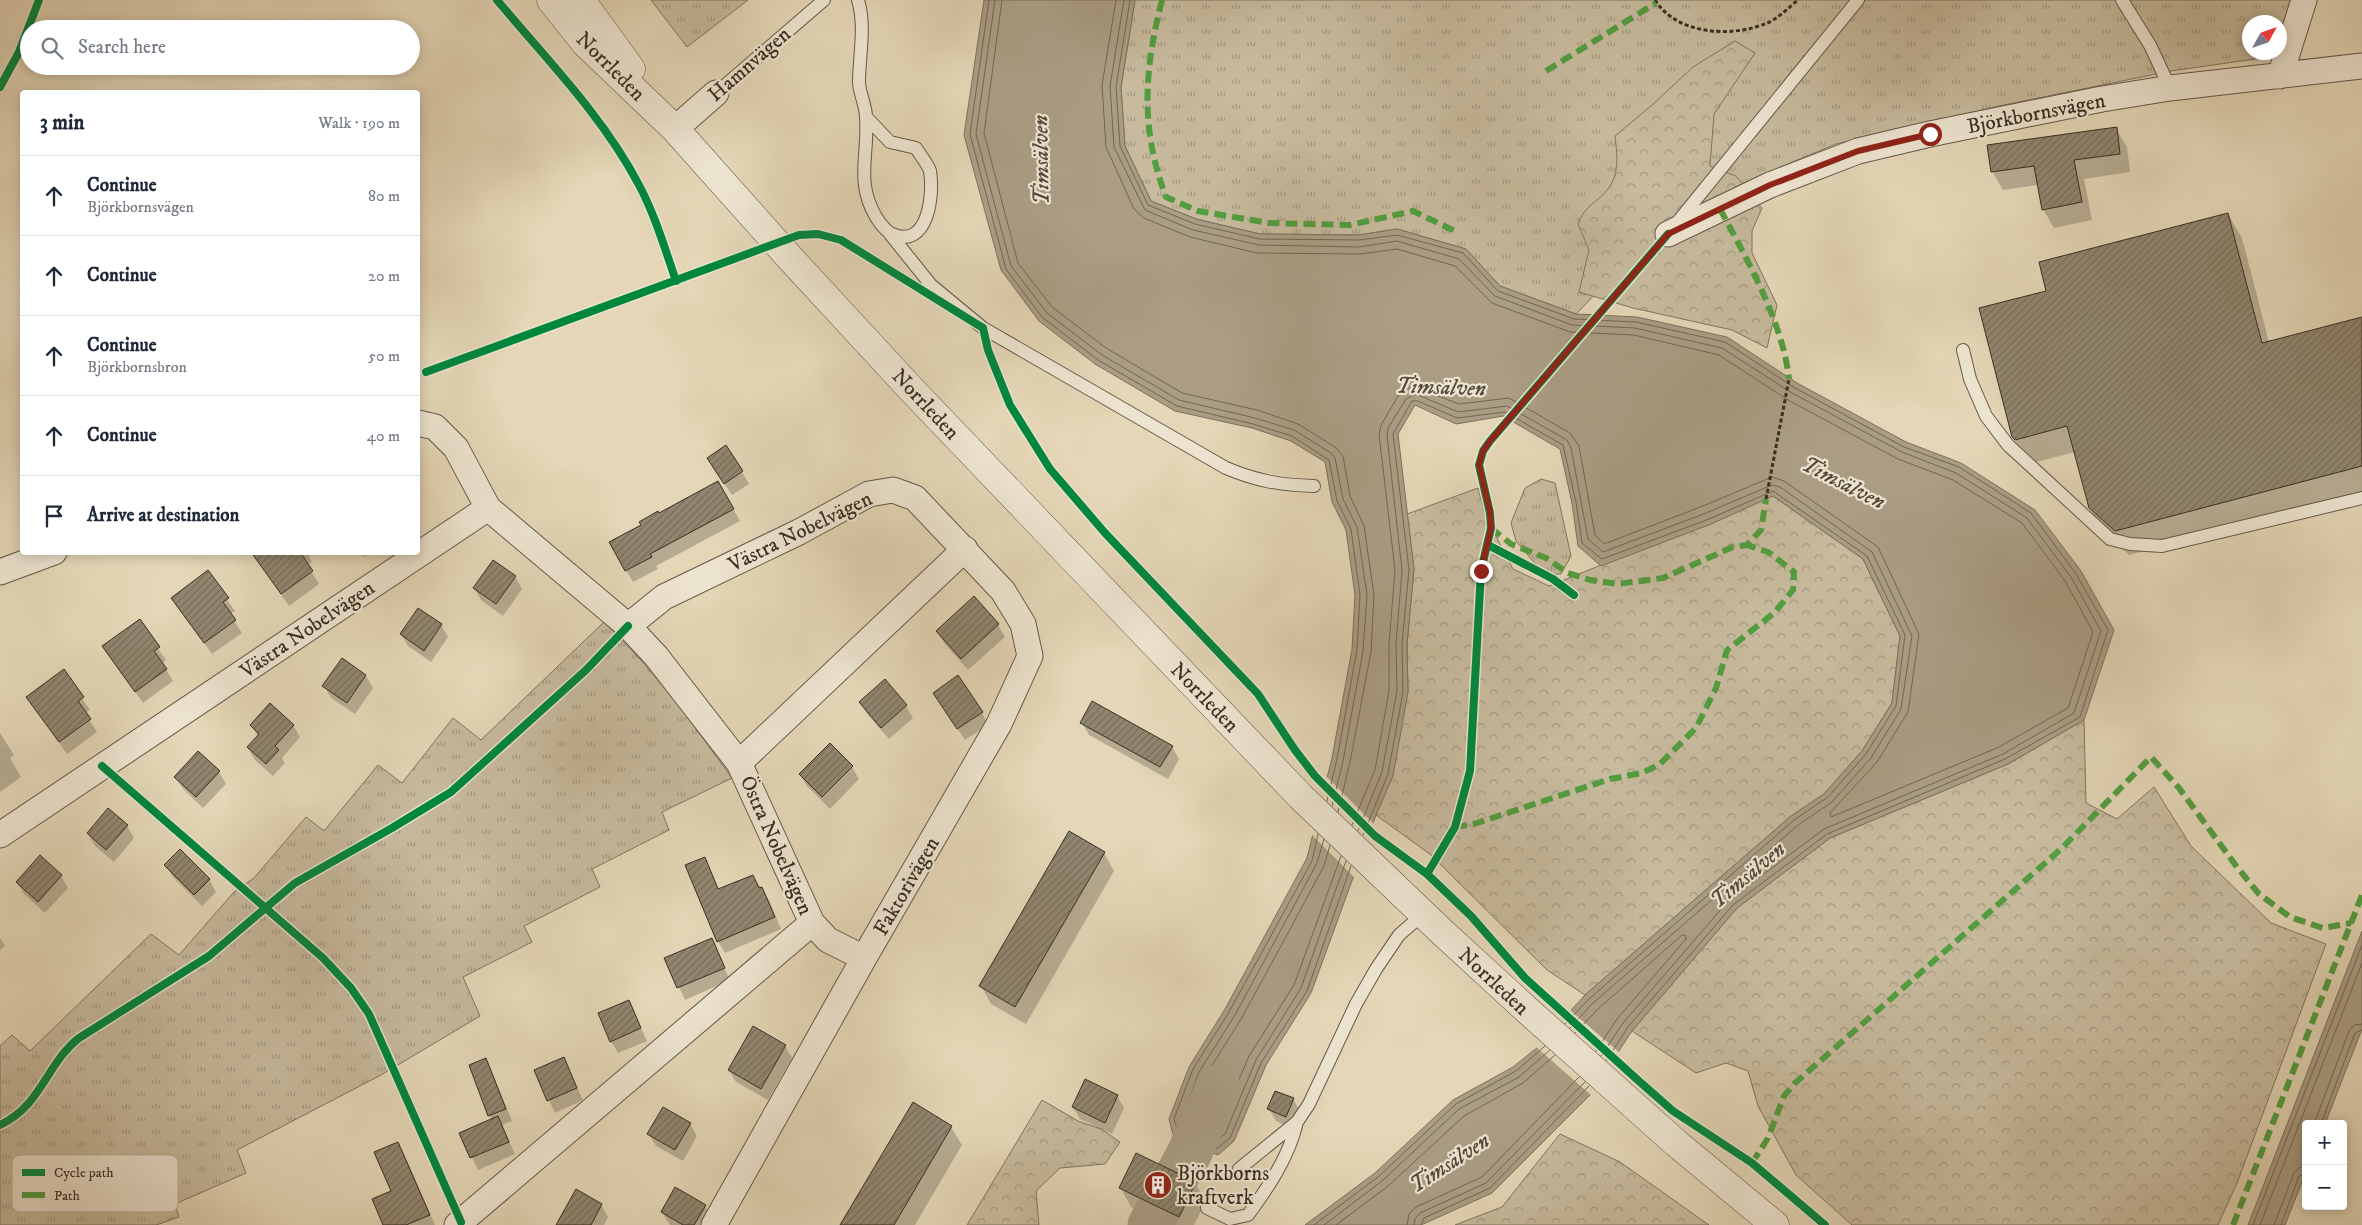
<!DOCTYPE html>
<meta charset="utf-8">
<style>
body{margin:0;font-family:"IM FELL DW Pica",serif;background:#f2f2f3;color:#1f2937}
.controls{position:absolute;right:15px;bottom:15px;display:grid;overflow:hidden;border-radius:5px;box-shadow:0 2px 12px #0003}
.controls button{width:45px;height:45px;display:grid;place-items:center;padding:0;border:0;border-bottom:1px solid #e0e1e3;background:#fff;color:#1f2937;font:25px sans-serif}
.compass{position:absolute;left:2242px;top:15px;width:45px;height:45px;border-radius:50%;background:#fff;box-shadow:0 2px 12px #0003;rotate:50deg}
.stop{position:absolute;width:15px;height:15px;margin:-11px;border:4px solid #8f2418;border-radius:50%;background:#fff}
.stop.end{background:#8f2418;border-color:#fff;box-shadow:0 1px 5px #0008}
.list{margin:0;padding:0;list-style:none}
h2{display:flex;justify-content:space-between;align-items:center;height:65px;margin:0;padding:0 20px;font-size:21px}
h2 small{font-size:16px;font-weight:400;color:#747a83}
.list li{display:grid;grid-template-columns:32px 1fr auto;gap:15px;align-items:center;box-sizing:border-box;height:80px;padding:0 20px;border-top:1px solid #e0e1e3}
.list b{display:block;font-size:19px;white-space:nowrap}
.list p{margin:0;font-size:16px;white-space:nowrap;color:#747a83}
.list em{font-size:16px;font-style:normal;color:#747a83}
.icon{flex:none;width:28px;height:28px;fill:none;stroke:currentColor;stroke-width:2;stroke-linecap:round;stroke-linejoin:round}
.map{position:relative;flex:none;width:2362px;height:1225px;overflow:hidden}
.search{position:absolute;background:#fff;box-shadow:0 2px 12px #0003;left:20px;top:20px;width:400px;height:55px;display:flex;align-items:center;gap:12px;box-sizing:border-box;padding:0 18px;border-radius:28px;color:#747a83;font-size:19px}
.panel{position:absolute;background:#fff;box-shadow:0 2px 12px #0003;left:20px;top:90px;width:400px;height:465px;border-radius:5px}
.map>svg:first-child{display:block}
</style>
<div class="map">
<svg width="2362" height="1225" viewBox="0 0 2362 1225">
<defs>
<pattern id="grass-tufts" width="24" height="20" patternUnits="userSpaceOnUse" patternTransform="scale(1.25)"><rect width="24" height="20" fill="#c7ba9d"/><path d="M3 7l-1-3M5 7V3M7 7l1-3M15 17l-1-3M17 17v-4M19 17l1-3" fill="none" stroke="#a39880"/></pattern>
<pattern id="forest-crowns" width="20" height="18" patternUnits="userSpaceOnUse" patternTransform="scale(1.25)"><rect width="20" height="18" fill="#c7ba9d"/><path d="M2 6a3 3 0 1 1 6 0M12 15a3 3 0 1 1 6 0" fill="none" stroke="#a39880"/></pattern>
<pattern id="building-hatch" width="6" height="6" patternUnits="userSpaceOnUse" patternTransform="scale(1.25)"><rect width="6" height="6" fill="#91866f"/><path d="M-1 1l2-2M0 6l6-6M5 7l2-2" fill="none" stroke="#776e5b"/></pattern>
</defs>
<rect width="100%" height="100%" fill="#e4d6b6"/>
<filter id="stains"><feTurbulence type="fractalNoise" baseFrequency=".004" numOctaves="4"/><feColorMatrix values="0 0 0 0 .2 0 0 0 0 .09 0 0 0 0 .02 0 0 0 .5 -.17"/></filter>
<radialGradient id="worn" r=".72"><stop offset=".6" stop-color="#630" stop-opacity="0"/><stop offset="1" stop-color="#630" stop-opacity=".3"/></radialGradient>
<path fill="url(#grass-tufts)" stroke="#807460" d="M651 0H748L687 47Z
M1135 0H2298L2280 46V22H2250V52L2277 53 2276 56 2171 71 1999 106 1836 144 1771 171 1665 222 1576 314 1500 286 1466 249 1397 229 1359 235 1260 234 1196 219 1151 201 1125 146 1121 87Z
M1541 479 1555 483 1571 556 1561 574H1544L1516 541 1511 523 1525 488Z
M604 622 640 659 678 704 732 778 662 812 669 830 592 869 600 887 524 926 532 942 463 977 480 1016 381 1075 237 1150 246 1173 175 1204 179 1217 156 1225H0V1046L12 1035 30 1051 151 934 179 955 234 892 254 878 306 817 324 831 378 765 402 783 453 718 481 740Z"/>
<path fill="url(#forest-crowns)" stroke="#807460" d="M1735 41 1755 53 1714 114 1710 166 1736 176 1762 208 1752 231V253L1777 305 1767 348 1732 330 1633 308 1579 292 1589 250 1578 224C1585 205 1597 203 1608 189 1620 174 1617 153 1615 136L1651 106 1693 67Z
M1478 488 1486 517 1513 569 1549 586 1773 496 1863 559 1900 636 1892 703 1862 751 1824 794 1791 816 1585 995 1547 970 1431 855 1376 815 1382 800 1408 692 1407 644 1414 569 1407 514Z
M2084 720 2086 803 2117 819 2154 787 2191 846 2271 923 2326 944 2237 1183 2218 1225H1852L1796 1175 1758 1106 1748 1071 1726 1063 1696 1073 1632 1031 1737 908 1830 838 2008 764Z
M1042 1100 1078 1121 1101 1129 1120 1142 1105 1164 1060 1168 1036 1191 1039 1225H967Z
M1560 1134 1620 1162 1709 1225H1455L1502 1207Z"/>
<path fill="#aa9d84" stroke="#7c715d" d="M984 0H1135L1121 87 1125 146 1151 201 1196 219 1260 234 1359 235 1397 229 1466 249 1500 286 1576 314 1637 317 1727 337 1797 383 1906 442 1961 463 2035 510 2081 571 2114 630 2084 720 2008 764 1830 838 1737 908 1632 1031 1590 1095 1492 1193 1421 1225H1305L1375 1173 1453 1100 1513 1067 1538 1047 1585 995 1791 816 1824 794 1862 751 1892 703 1900 636 1863 559 1773 496 1711 524 1601 566 1578 546 1572 503 1560 449 1503 416 1456 424 1415 405 1398 434 1414 569 1407 644 1408 692 1393 776 1376 815 1311 993 1266 1065 1234 1141 1218 1155 1174 1138 1169 1119 1189 1067 1225 1009 1307 858 1332 758 1352 649 1355 595 1346 530 1332 502 1325 462 1291 441 1252 428 1175 411 1095 364 1039 321 1001 270 964 135Z
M2362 931V1029L2325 1124H2306V1172L2285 1225H2248Z"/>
<path fill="#e4d6b6" d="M1325 775 1375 825 1355 878 1311 834Z
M1569 1009 1620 1053 1592 1096 1535 1046Z"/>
<path fill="#0003" d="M2116 129 2127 147 2130 172 2084 179 2092 220 2054 228 2043 209 2038 185 2003 190 1992 171Z
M2228 214 2242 238 2269 342 2362 318V494L2129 555 2104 532 2090 508 2075 452 2029 464 2013 437 2048 292Z
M716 471 742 472 749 484 732 495Z
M718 482 740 521 656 566 658 569 633 582 626 570 659 515Z
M252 552H307L312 562 307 565 319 584 289 606Z
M361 552H371L364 557Z
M208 572 235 611 230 614 242 633 212 654 172 598Z
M515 577 522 589 503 616 481 600 474 588Z
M974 598 998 625 1005 637 968 670 944 643 937 631Z
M139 621 166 660 162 663 173 681 143 703 104 647Z
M441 625 448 637 431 662 408 646 401 634Z
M342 660 366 676 373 688 355 714 331 698 324 686Z
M63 671 90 710 85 713 97 732 67 754 28 697Z
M885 681 906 706 913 718 889 739 867 714 860 702Z
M941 705 982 713 988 725 965 740Z
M1082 723 1172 747 1179 759 1168 779 1089 735Z
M251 725H293L300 737 282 758 285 763 273 776 255 760 248 748 258 737Z
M0 733 14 755 10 758 21 777 0 792Z
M830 744 852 767 859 779 830 809 807 786 800 774Z
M219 772 226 784 203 808 183 789 176 777Z
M127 826 134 838 114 862 95 846 88 834Z
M1104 853 1114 871 1026 1024 991 1004 981 986Z
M704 858 719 890 753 876 769 900 781 929 725 953 718 941Z
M166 865 209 879 216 892 202 906 173 877Z
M61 876 68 888 45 913 24 894 17 882Z
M0 938 5 946 0 950Z
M711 940 730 980 685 1000 666 959Z
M629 1002 647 1041 618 1053 611 1041Z
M785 1046 792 1058 768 1100 736 1082 729 1070Z
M564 1059 583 1100 555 1113 536 1071Z
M485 1060 492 1072 512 1121 502 1125 515 1154 478 1170 461 1134 492 1120 489 1115Z
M1117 1096 1124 1108 1112 1134 1080 1119 1073 1107Z
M1293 1099 1300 1111 1293 1129 1276 1121 1269 1109Z
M690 1124 697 1136 683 1161 656 1146 649 1134Z
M951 1127 962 1145 915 1225H842Z
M398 1143 404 1154 435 1225H385L392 1192Z
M1195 1183 1206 1201 1194 1225H1169L1131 1207 1121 1188Z
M601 1205 608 1217 604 1225H563Z
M705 1206 712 1218 708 1225H670L662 1212Z"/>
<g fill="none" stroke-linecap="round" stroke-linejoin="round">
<path stroke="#716654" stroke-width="1" d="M989 0 970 134 1006 269 1042 317 1098 360 1177 406 1253 424 1292 436 1329 460 1337 501 1351 529 1360 595 1357 650 1337 759 1327 801
M995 0 976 134 1011 266 1047 313 1102 355 1179 400 1255 418 1294 430 1331 453 1335 458 1343 499 1357 527 1367 595 1363 651 1343 761 1332 806
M1002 0 984 133 1018 263 1052 307 1106 348 1182 393 1257 410 1298 424 1335 447 1343 456 1350 496 1364 526 1374 595 1371 652 1350 762 1338 812
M1116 0 1102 85 1106 147 1134 209 1144 218 1190 237 1257 253 1360 254 1397 249 1455 266 1492 303 1570 332 1634 335 1719 355 1788 400 1898 459 1953 480 2022 523 2065 581 2093 632 2068 708 1999 747 1831 817 1830 813 1877 762 1908 712 1919 634 1878 547 1784 481 1772 477 1703 506 1604 544 1595 535 1579 446 1570 433 1509 398 1459 404 1415 387 1406 389 1398 396 1381 425 1379 434 1395 570 1389 644V691L1375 770 1352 825
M1124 0 1110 86 1114 147 1145 210 1193 230 1259 245 1359 247 1397 241 1459 259 1495 296 1572 325 1635 328 1722 348 1792 393 1902 452 1956 473 2027 518 2071 577 2101 631 2074 713 2003 754 1824 829 1729 900 1623 1023 1601 1056
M1130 0 1116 87 1120 146 1148 205 1195 224 1260 239 1359 240 1397 235 1463 253 1498 291 1574 319 1636 322 1725 342 1795 388 1904 447 1959 467 2031 513 2076 574 2108 630 2080 717 2005 759 1827 834 1733 905 1628 1027 1606 1061
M1358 831 1382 772 1397 691 1396 644 1402 570 1387 436 1388 428 1406 399 1416 394 1458 412 1507 406 1567 440 1571 448 1588 539 1603 552 1706 513 1772 485 1780 487 1872 552 1912 636 1901 709 1871 758 1832 802 1798 825 1593 1003 1570 1028
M1318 834 1312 861 1229 1012 1193 1069 1174 1119 1179 1134 1216 1149 1230 1138 1261 1063 1307 991 1351 866
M1363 835 1388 774 1403 692 1402 644 1409 570 1393 434 1412 401H1418L1457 418 1505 412 1563 445 1576 502 1582 543 1602 559 1709 519 1773 491 1867 556 1905 635 1896 706 1866 754 1828 797 1794 820 1589 999 1565 1024
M1324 839 1317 863 1235 1015 1199 1072 1181 1120 1184 1129 1215 1141 1225 1134 1256 1060 1301 988 1346 861
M1330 845 1324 866 1281 946 1241 1019 1206 1075 1189 1120 1190 1124 1213 1133 1218 1129 1249 1056 1294 985 1341 856
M1575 1033 1598 1009 1682 935H1685L1686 939 1617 1019 1596 1051
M2314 1124 2349 1031 2354 1025 2362 1024
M2321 1124 2355 1033 2362 1030
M1314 1225 1378 1177 1456 1104 1516 1071 1545 1046
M1324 1225 1382 1181 1459 1109 1519 1077 1550 1050
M1336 1225 1387 1187 1464 1116 1523 1083 1555 1055
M1407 1225 1409 1214 1416 1207 1482 1177 1579 1077
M1414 1225 1415 1219 1420 1213 1486 1183 1585 1082
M1421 1225 1424 1218 1490 1188 1589 1086
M2253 1225 2362 945
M2260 1225 2362 963
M2274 1225 2294 1173 2299 1168 2306 1166
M2281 1225 2299 1176 2306 1173"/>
<path stroke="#aa9d84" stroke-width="45" d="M1150 1225 1189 1154 1218 1087"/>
</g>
<path fill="url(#building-hatch)" stroke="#382f23" d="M2117 127 2120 154 2074 160 2082 202 2042 210 2034 166 1991 172 1987 145Z
M2228 213 2262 343 2362 317V466L2115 531 2089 508 2067 426 2015 440 2012 437 1979 308 2046 291 2039 262Z
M726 445 743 471 724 484 707 458Z
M718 481 734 509 650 554 652 557 625 571 609 542 641 525 639 522 658 511 659 513Z
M251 552H300L313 571 281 594Z
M493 560 516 576 496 604 473 588Z
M208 570 229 598 223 602 236 620 204 643 171 598Z
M974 596 999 624 961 659 936 631Z
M418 608 442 624 424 651 400 634Z
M140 619 160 647 154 651 167 669 135 692 102 646Z
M342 658 366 675 347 703 322 686Z
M64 669 84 697 78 701 91 719 59 742 26 697Z
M958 675 983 712 957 729 933 693Z
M885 679 907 705 881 728 859 702Z
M1092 701 1173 746 1160 767 1080 723Z
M270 703 294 725 275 746 279 750 266 764 247 747 259 734 250 725Z
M830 743 853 766 822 797 799 774Z
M198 751 220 771 196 797 174 777Z
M108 808 128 825 106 850 87 833Z
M1069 831 1105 852 1015 1007 979 986Z
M180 849 210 879 194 895 164 865Z
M40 855 62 875 38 902 16 882Z
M705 857 718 889 753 875 759 888 762 887 775 917 717 942 685 865Z
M712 938 725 968 677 988 664 958Z
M629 1000 641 1028 610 1042 598 1013Z
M753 1026 786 1045 761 1089 728 1070Z
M564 1057 577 1088 547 1101 534 1070Z
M486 1058 506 1109 488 1116 469 1065Z
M1085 1079 1118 1095 1105 1123 1072 1107Z
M1275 1091 1294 1098 1286 1117 1267 1109Z
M913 1102 952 1126 894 1225H840Z
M663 1107 691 1123 675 1150 647 1134Z
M498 1116 509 1142 470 1158 459 1133Z
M398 1142 430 1215 406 1225H383L372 1199 391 1191 374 1152Z
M1136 1153 1196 1182 1179 1217 1119 1188Z
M675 1187 706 1205 694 1225H683L661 1212Z
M576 1189 602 1204 591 1225H556Z"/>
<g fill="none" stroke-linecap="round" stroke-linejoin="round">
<defs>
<path id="service" d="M858 0C866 27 859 56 859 83 860 95 866 106 866 117 869 154 855 182 876 217 880 223 885 231 892 234 928 250 934 195 930 171 928 164 920 155 916 148L890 142 866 117
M2122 0 2150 45 2170 88
M716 93 824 0
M1676 224 1858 0
M890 234 931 285 983 328 1226 468C1257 481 1280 485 1314 486
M1963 350 1970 379 1986 416 2008 445 2110 539 2130 544 2162 546 2362 498
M1239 1169 1297 1122 1309 1104 1356 1004 1376 969 1399 935 1423 914
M1207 1208 1230 1219 1248 1215C1269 1186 1289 1157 1297 1122"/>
<path id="minor" d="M2280 76 2304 0
M675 129 716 93
M1668 234 1770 185 1858 151 1930 134 2102 99 2170 88 2362 66
M418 423 435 427 456 448 488 508
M0 572 54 552
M628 626 664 597 799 532 869 494 893 490 915 498 1003 591 1023 624 1030 656 999 724 864 958 714 1225
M0 835 488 508 628 626 656 656 739 763
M812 923 828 940 864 958
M457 1225 812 923 739 763 965 549"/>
<path id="tertiary" d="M551 0 586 44 675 129 790 258 910 388 1301 797 1441 931 1527 1010 1676 1143 1775 1225
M581 0 631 69"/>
</defs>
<use href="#service" stroke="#635948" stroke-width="14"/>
<use href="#minor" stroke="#635948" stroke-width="27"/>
<use href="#tertiary" stroke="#635948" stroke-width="29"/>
<path stroke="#382f23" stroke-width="3" stroke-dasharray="4 2.5" stroke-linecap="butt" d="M1655 0C1677 35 1732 38 1767 23 1778 19 1789 7 1798 0
M1766 499 1789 379"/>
<use href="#service" stroke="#ede4d0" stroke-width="12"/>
<use href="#minor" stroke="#ede4d0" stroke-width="25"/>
<use href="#tertiary" stroke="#ede4d0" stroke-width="28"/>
<path stroke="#529d40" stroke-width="6" stroke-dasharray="12 6" stroke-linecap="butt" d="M1162 0C1144 71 1140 128 1166 197L1198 211 1269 223 1350 225 1413 211 1459 233
M1546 71 1656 3
M1720 209C1747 259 1783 323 1789 379
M1491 528 1511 544 1546 558 1568 573 1590 580 1618 584 1663 578 1733 547 1747 545 1761 530 1766 499
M1455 827 1474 824 1610 779 1642 773 1660 764 1696 728 1716 688 1727 650 1774 613 1793 590 1794 572 1768 552 1747 545
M1752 1163 1768 1138 1784 1096 1794 1084 2061 849 2151 757 2179 788 2237 867 2259 894 2290 917 2323 928 2351 923
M2233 1225 2362 895"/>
<defs>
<path id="cycleway" d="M497 0C546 59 603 116 639 185 655 215 665 249 676 281
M0 87 19 52 39 0
M426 372 799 235 818 234 841 240 983 328 988 350 1010 405 1050 469 1105 533 1258 694 1295 750 1315 776 1375 836 1427 874 1471 916 1525 978 1640 1082 1673 1111 1752 1163 1825 1225
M1488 545 1553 579 1574 595
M102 766 323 958 351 988 369 1014 461 1222
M1427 874 1455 827 1470 771 1481 571 1491 528 1490 513 1479 465 1483 451 1490 441 1668 234
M0 1125C42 1105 46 1064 79 1038L209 956 295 883 392 828 451 792 586 670 628 626"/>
</defs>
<use href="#cycleway" stroke="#ede4d0" stroke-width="11"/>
<use href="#cycleway" stroke="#00873e" stroke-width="8"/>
</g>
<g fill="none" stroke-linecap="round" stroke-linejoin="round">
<path stroke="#8f2418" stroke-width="6" d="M1481 571 1491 528 1490 512 1479 465 1483 451 1490 441 1668 234 1770 185 1858 151 1930 134"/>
</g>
<defs>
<symbol id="building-disc" viewBox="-11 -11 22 22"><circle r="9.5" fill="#8f2418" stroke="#ede4d0"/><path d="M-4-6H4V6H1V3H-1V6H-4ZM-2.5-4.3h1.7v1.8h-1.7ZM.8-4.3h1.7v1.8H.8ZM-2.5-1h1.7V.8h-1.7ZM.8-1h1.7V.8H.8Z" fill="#fff"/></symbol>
</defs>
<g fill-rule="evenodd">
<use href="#building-disc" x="1142" y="1169" width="32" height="32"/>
</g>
<g text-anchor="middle" stroke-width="4.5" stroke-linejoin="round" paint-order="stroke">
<g font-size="21" fill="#382f23" stroke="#ede4d0">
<text transform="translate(749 64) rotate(-41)" y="7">Hamnvägen</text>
<text transform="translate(611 66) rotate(45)" y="7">Norrleden</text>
<text transform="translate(2036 113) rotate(-11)" y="7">Björkbornsvägen</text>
<text transform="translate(926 404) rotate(47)" y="7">Norrleden</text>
<text transform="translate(800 531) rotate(-26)" y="7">Västra Nobelvägen</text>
<text transform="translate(307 629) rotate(-34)" y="7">Västra Nobelvägen</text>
<text transform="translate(1205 697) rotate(46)" y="7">Norrleden</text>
<text transform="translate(777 845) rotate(66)" y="7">Östra Nobelvägen</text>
<text transform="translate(906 886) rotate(-60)" y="7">Faktorivägen</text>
<text transform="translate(1494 981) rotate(43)" y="7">Norrleden</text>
</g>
<g font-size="21" fill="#382f23" stroke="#ede4d0" text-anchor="start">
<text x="1177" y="1180">Björkborns<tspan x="1177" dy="24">kraftverk</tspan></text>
</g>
<g font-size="22" font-style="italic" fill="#544a3b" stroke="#ede4d0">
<text transform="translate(1040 160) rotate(-91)" y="8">Timsälven</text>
<text transform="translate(1441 386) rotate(2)" y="8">Timsälven</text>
<text transform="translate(1844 482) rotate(27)" y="8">Timsälven</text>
<text transform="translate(1747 874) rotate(-40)" y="8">Timsälven</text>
<text transform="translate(1449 1162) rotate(-33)" y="8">Timsälven</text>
</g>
</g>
<rect x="12" y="1155" width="166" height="57" rx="8" fill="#ede4d0" stroke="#b7ae9c" stroke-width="1"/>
<rect x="22" y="1169" width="23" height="7" fill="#00873e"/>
<rect x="22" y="1192" width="23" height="6" fill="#529d40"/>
<g font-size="14" fill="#382f23">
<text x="54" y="1177">Cycle path</text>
<text x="54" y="1200">Path</text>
</g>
<rect width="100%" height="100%" filter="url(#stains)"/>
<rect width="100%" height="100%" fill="url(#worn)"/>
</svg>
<div class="controls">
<button>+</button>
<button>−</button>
</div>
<svg class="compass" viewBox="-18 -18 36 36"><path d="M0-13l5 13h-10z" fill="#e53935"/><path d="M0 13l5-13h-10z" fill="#747a83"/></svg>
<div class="stop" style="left:1930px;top:134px"></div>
<div class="stop end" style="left:1481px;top:571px"></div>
<div class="search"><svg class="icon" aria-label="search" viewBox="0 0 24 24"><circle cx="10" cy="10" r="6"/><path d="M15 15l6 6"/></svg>Search here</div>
<section class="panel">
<h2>3 min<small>Walk · 190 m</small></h2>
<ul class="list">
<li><svg class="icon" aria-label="ahead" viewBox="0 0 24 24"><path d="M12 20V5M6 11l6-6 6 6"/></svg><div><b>Continue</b><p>Björkbornsvägen</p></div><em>80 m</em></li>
<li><svg class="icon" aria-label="ahead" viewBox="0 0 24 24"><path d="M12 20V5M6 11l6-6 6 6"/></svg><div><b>Continue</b></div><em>20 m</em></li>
<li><svg class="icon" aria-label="ahead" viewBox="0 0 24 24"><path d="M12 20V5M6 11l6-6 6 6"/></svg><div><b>Continue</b><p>Björkbornsbron</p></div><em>50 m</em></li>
<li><svg class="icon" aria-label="ahead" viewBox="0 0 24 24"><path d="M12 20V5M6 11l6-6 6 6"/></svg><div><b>Continue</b></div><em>40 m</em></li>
<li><svg class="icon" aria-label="arrive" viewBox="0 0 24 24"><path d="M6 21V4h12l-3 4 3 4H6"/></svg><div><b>Arrive at destination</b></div></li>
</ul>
</section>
</div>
